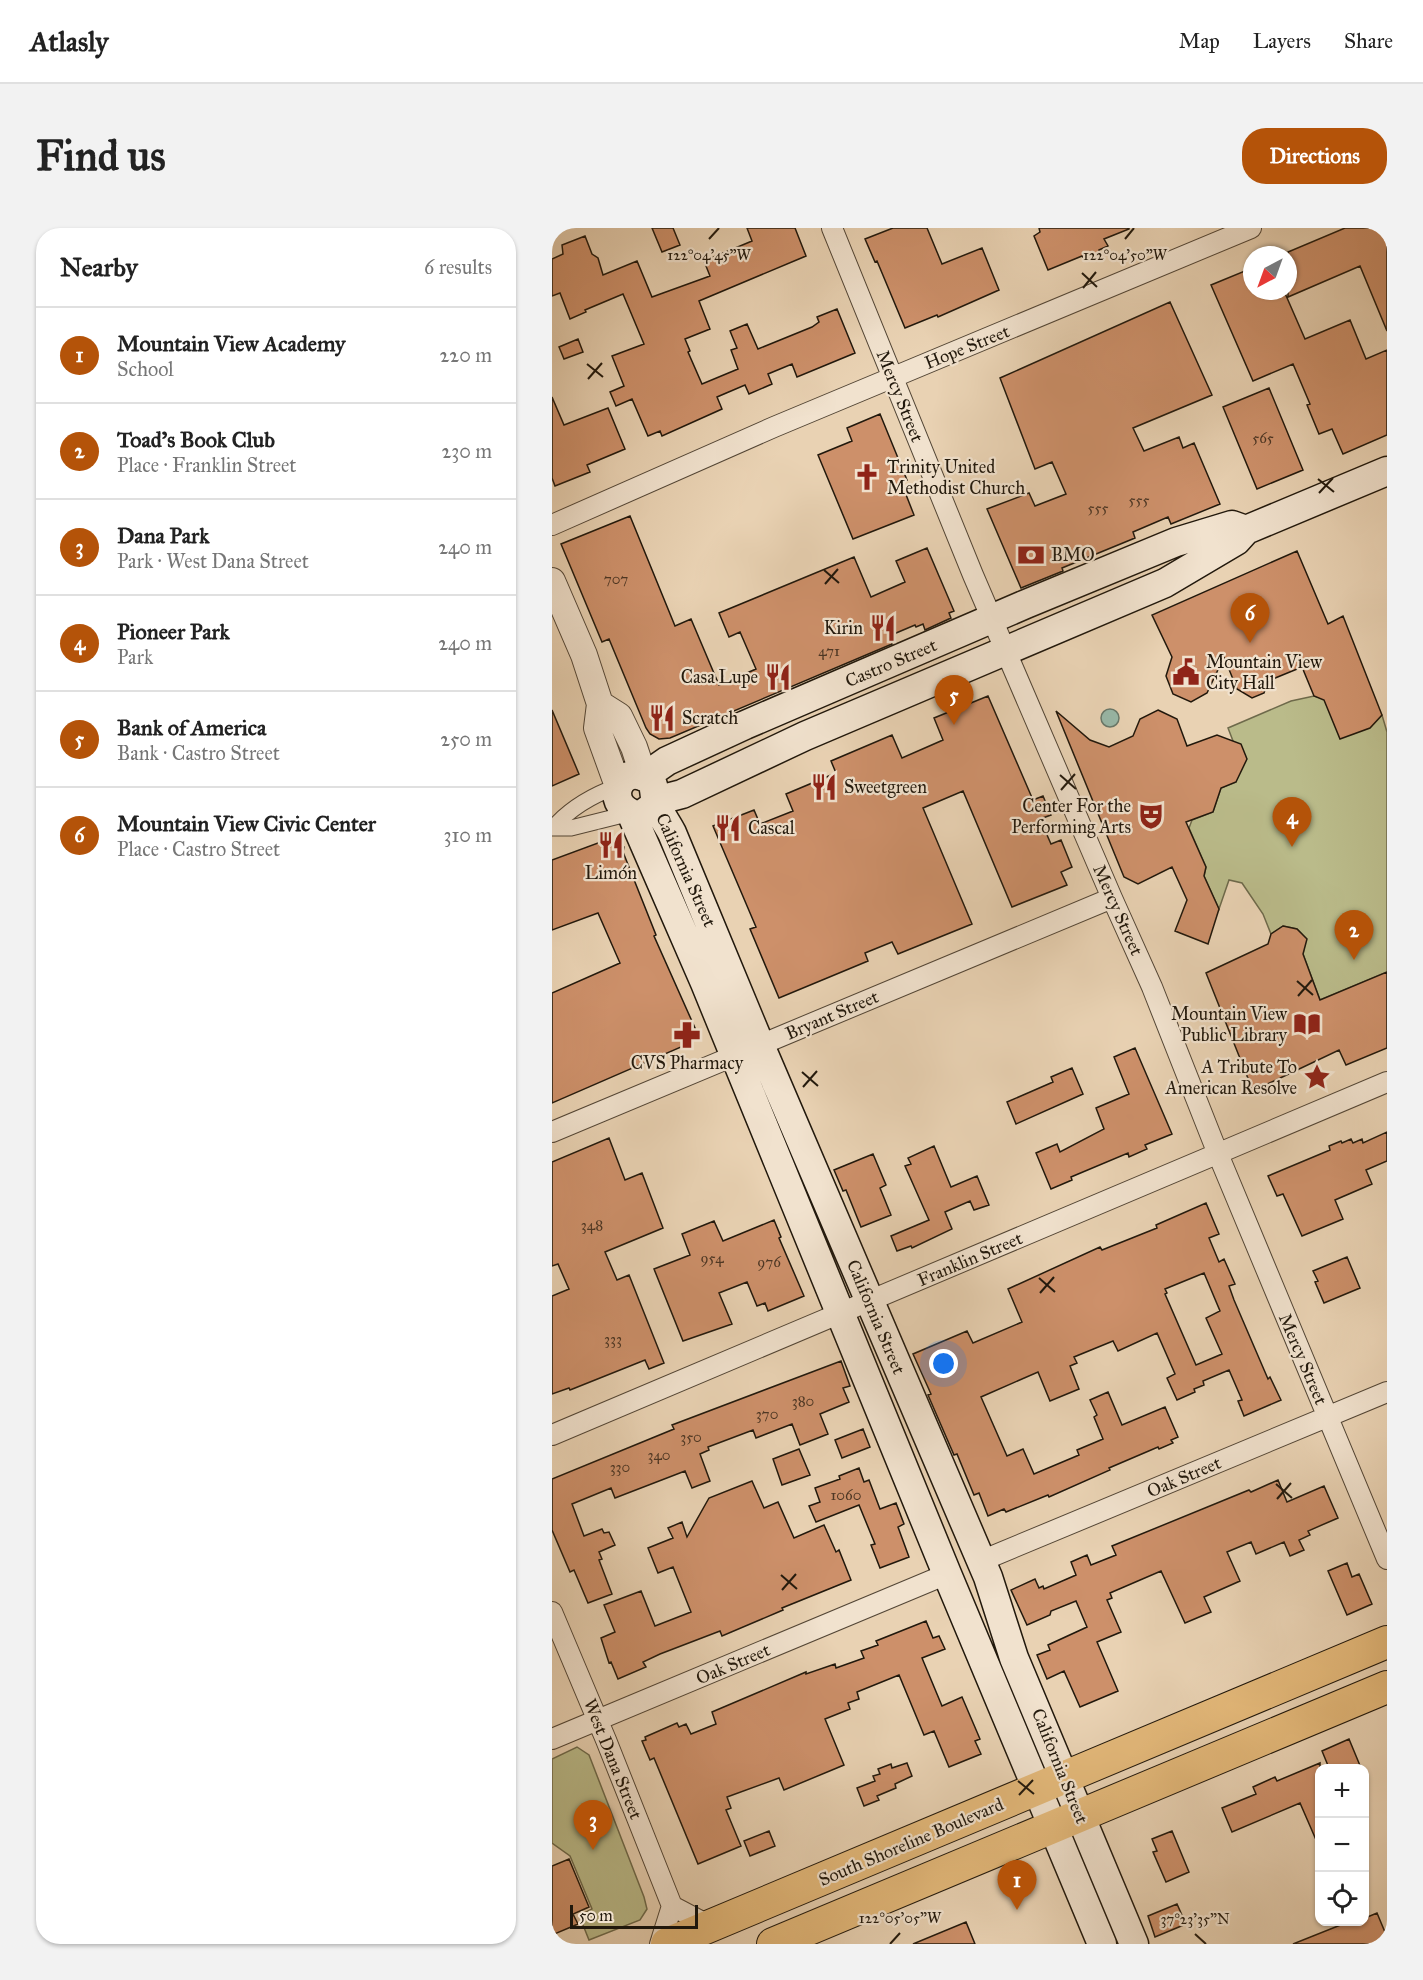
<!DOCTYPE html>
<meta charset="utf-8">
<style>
body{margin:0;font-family:"IM FELL Great Primer",serif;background:#f2f2f2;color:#222}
.controls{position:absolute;right:18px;bottom:18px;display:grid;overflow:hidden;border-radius:12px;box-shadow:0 2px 4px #0004}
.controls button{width:54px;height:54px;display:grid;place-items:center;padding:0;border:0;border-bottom:2px solid #e0e0e0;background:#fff;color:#222;font:30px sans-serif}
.compass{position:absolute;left:691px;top:18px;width:54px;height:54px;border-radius:50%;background:#fff;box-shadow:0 2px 4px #0004;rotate:221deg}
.scale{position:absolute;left:18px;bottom:15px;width:128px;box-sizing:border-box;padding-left:6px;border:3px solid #21180c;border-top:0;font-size:16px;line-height:21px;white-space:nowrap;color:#21180c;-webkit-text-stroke:4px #f1e2ce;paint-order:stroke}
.you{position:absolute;left:392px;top:1136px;width:21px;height:21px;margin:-15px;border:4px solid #fff;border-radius:50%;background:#1a73e8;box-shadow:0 0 0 9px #1a73e833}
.badge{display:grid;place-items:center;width:39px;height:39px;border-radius:50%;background:#b45309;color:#fff;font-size:20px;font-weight:700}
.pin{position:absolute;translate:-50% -50px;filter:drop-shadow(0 2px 3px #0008)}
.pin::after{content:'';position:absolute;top:32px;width:21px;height:18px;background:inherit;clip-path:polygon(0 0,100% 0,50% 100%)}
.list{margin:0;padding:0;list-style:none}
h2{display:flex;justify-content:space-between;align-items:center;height:78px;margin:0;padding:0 24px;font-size:26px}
h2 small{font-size:20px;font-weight:400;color:#767676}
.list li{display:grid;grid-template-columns:39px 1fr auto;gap:18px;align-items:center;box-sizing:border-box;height:96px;padding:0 24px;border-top:2px solid #e0e0e0}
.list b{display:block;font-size:22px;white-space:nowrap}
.list p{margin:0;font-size:20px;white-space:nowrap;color:#767676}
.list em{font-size:20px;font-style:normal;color:#767676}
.icon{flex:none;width:33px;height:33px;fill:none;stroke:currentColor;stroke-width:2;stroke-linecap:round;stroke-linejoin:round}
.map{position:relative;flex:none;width:835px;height:1716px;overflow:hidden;border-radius:24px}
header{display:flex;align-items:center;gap:36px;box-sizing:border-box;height:84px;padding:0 30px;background:#fff;border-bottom:2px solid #e0e0e0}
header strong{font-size:28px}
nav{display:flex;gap:33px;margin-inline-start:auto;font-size:21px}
.intro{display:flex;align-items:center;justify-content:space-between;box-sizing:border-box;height:144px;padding:0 36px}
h1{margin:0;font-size:42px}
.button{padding:15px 27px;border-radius:24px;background:#b45309;color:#fff;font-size:21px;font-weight:700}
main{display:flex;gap:36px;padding:0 36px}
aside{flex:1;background:#fff;border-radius:24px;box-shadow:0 2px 4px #0004}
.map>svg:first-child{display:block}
</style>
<header>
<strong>Atlasly</strong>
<nav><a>Map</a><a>Layers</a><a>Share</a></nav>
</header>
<div class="intro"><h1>Find us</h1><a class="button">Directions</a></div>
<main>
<aside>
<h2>Nearby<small>6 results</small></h2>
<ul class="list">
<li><span class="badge">1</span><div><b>Mountain View Academy</b><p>School</p></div><em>220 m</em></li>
<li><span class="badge">2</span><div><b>Toad's Book Club</b><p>Place · Franklin Street</p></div><em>230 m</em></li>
<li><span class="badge">3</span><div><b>Dana Park</b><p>Park · West Dana Street</p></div><em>240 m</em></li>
<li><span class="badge">4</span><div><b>Pioneer Park</b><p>Park</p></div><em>240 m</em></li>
<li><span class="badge">5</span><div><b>Bank of America</b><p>Bank · Castro Street</p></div><em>250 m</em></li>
<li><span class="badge">6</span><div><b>Mountain View Civic Center</b><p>Place · Castro Street</p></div><em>310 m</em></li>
</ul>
</aside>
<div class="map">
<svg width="835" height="1716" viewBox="0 0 835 1716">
<rect width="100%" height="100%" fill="#e9d2b3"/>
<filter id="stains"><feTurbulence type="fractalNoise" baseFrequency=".00333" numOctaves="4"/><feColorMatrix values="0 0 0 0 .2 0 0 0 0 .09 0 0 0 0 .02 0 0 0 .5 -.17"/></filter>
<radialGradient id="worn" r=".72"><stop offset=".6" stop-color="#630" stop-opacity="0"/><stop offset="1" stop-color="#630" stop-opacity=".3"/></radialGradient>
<path fill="#babb8a" stroke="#6e6a4b" stroke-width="1.5" d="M762 468 830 487 835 504V744L768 772 751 726 754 711 745 701 731 698 719 706 711 686 690 655 677 652 667 681 652 648 654 639 637 600 640 592 661 584 669 560 684 554 681 513 676 500 739 473Z
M25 1519 37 1527 92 1669 95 1681 88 1692 37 1712 29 1692 32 1685 40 1681 18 1628 0 1615V1531Z"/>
<path fill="#98b8a8" stroke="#68786a" stroke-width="1.5" d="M549 490a9 9 0 1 1 18 0a9 9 0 1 1-18 0Z"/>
<path fill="#cd906a" stroke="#21180c" stroke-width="1.5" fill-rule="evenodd" d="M100 0H121L128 17 110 24Z
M195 0H243L254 28 147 73 158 101 133 111 138 123 136 124 150 156 186 141 179 122 185 120 178 103 195 96 206 121 260 99 267 94 265 89 285 81 303 125 245 149 240 136 216 146 220 156 197 166 193 157 165 169 170 181 110 208 108 203 96 208 80 171 64 178 58 164 72 158 60 128 92 116 71 66 33 82 34 84 18 91 8 65 0 68V31L11 26 10 17 33 8 40 26 46 30 51 47 85 33 100 69 158 48 152 33 200 13Z
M341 0H375L390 36 430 20 447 62 386 89 385 87 353 100 325 33 323 34 313 11Z
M487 0H577V1L552 11 556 18 547 22 548 25 532 31 530 28 496 42 482 8 488 4Z
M793 0H835V103L808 38 736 69V24Z
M700 40V63H732L753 111 798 92 814 131 835 122V207L791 226 780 201 767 206 755 177 758 176 741 136 701 153 659 57Z
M618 74 660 167 581 200 592 223 627 209 631 220 642 215 668 276 619 296 616 289 581 304 583 310 510 340 511 343 469 360 435 281 477 265 483 278 514 266 500 234 483 241 448 150Z
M26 111 31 124 12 131 7 119Z
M717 160 751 242 705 261 671 179Z
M0 169 12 197 56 180 73 221 35 237 38 244 3 258 0 250Z
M328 186 355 252 349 254 362 287 301 311 266 227 300 213 295 200Z
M78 288 123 398 139 391 167 457 204 441 188 404 177 409 167 385 302 329 319 369 353 354 344 333 375 320 402 383 397 385 399 390 373 402 371 396 364 399 363 397 337 408 340 416 118 510 107 511 98 506 94 500 57 411 50 414 9 316Z
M745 323 776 396 791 388 830 487 818 500 788 511 772 472 762 468 750 439 716 453 712 465 700 470 685 461 672 429 655 465 639 474 621 466 614 448 620 429 600 387Z
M436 468 481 572 491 568 499 587 488 591 499 616 509 612 520 639 509 644 515 657 460 679 411 563 371 580 420 696 346 726 340 714 313 725 316 733 227 770 198 701 204 699 161 598 202 582 208 596 241 583 234 566 284 545 279 533 340 507 350 530 391 512 382 490Z
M0 482 27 546 0 558Z
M606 482 625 491 635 518 665 507 689 516 695 531 684 554 669 560 661 584 634 594 654 639 652 648 667 681 656 716 623 703 635 672 620 639 586 656 572 649 504 483 538 512 557 519 581 508 588 491Z
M54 612 72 619 71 624 104 707 102 708 143 800V807L136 816 0 875V765L68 735 46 685 0 702V632Z
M731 698 745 701 755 711 751 726 768 772 835 744V820L794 837 787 822 701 863 654 745 716 716 719 706Z
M583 820 620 906 593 917 595 921 577 929 576 925 519 949 520 952 499 961 484 925 505 916 508 924 552 901 544 880 577 866 562 829Z
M520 840 531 866 464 896 455 874 501 854 499 849Z
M835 904V933L814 942 820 956 783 972 791 991 750 1008 731 966 725 968 716 948 778 922 777 918 789 913 790 915 799 911 801 915 810 911 811 915Z
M57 910 73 952 90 945 111 1000 53 1024 65 1052 77 1047 112 1135 97 1141 93 1132 18 1162 17 1160 0 1166V1068L17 1061 6 1036 0 1038V934Z
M382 918 399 959 425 948 437 977 422 982 418 973 393 984 400 1001 360 1020 359 1018 345 1023 339 1008 377 992 353 938 359 936 356 930Z
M321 926 334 957 328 960 339 987 309 999 294 962 291 963 282 942Z
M654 975 667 1006 657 1010 667 1034 672 1031 683 1056 677 1058 682 1072 716 1151 718 1149 729 1172 692 1188 686 1173 690 1172 677 1142 651 1153 652 1157 642 1161 643 1164 625 1172 615 1150 623 1146 605 1105 566 1123 561 1113 522 1129 525 1135 518 1138 527 1161 498 1173 486 1144 429 1169 455 1228 471 1221 482 1246 527 1227 525 1222 551 1211 542 1189 545 1187 538 1172 556 1164 570 1197 613 1179 626 1209 619 1212 621 1215 607 1221 606 1219 557 1240 558 1242 497 1269 496 1267 454 1284 452 1281 436 1288 427 1265 422 1267 405 1226 402 1227 376 1167 379 1166 361 1126 415 1103 421 1115 470 1094 456 1061 548 1019 550 1022 605 1000 604 997ZM652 1045 668 1083 654 1090 670 1126 644 1137 613 1066 615 1065 613 1061Z
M222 992 229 1009 227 1010 252 1068 216 1083 213 1075 205 1078 195 1054 167 1065 180 1096 131 1113 102 1041 138 1027 130 1006 162 993 171 1013Z
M795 1029 808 1060 772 1075 763 1054 766 1053 761 1043Z
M289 1133 298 1158 291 1160 297 1174 268 1186 276 1206 248 1217 240 1196 204 1210 201 1202 156 1219 157 1222 148 1226 158 1253 140 1260 133 1243 63 1270 59 1260 20 1276 32 1308 50 1301 52 1305 57 1304 63 1317 47 1324 50 1331 47 1332 60 1366 36 1375 22 1342 18 1344 0 1302V1251L122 1201 120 1197Z
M311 1201 318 1219 290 1230 283 1212Z
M247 1221 258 1247 230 1257 221 1231Z
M307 1240 312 1254 317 1252 328 1281 344 1275 352 1296 346 1299 357 1329 328 1340 319 1317 323 1316 307 1277 264 1294 257 1278 268 1274 263 1260 288 1251 287 1248Z
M726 1252 735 1274 772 1258 786 1290 756 1303 758 1307 747 1312 752 1322 738 1328 732 1314 704 1326 699 1314 675 1324 688 1353 652 1369 659 1384 633 1395 609 1343 558 1365 560 1370 555 1372 569 1404 545 1414 566 1463 528 1479 512 1443 495 1451 485 1427 498 1422 496 1417 535 1399 524 1373 499 1383 498 1387 475 1397 459 1362 483 1351 487 1360 491 1358 492 1361 524 1347 519 1334 535 1327 539 1337 564 1327 560 1318 697 1262 699 1264Z
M200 1253 212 1280 226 1274 242 1310 272 1297 284 1324 287 1322 299 1352 230 1380 231 1382 170 1408 168 1403 108 1426 91 1434 94 1439 66 1451 59 1434 57 1435 49 1410 63 1404 52 1377 89 1363 103 1398 139 1384 121 1339 106 1345 96 1320 121 1310 116 1300 130 1294 135 1309 157 1270Z
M795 1335 800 1349 807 1346 820 1376 795 1387 776 1343Z
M374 1393 381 1410 387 1408 393 1421 370 1430 390 1478 410 1469 428 1511 423 1513 429 1526 397 1539 382 1503 372 1507 347 1447 305 1464 307 1471 296 1475 298 1481 273 1491 292 1537 232 1562 227 1550 175 1569 179 1580 174 1582 189 1618 146 1636 102 1530 98 1532 90 1513 94 1512 93 1509 125 1495 127 1499 134 1496 139 1506 164 1496 160 1484 254 1444V1446L283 1436 284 1440 312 1430 309 1423 326 1417 324 1413Z
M797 1511 809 1540H777L770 1523Z
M355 1535 360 1548 343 1556 344 1560 325 1568 327 1572 312 1578 305 1560 323 1553 321 1548 328 1546 326 1541 339 1536 340 1540Z
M768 1535V1621L748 1575 680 1604 670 1580 704 1566 701 1559 723 1549 725 1553Z
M217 1603 223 1618 198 1628 192 1613Z
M620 1603 637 1644 614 1654 601 1624 605 1623 600 1611Z
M17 1631 37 1679 21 1686 26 1696 0 1707V1638Z
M625 1676 634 1696 603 1709 596 1688Z
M825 1685 835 1709V1716H741L796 1694H813V1690Z
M414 1694 423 1716H361Z"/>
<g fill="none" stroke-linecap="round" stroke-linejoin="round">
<defs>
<path id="pedestrian" d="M0 600H19L79 585
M1 600C18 580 41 567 66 558"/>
<path id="minor" d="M280 0 421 347 560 670 600 759 666 926 835 1331
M0 297 222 199 699 0
M0 904 560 670
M0 1207 835 854
M429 1333 835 1164
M0 1384 54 1512 120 1678 158 1698
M0 1511 395 1346
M108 1716 120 1678"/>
<path id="tertiary" d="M0 353 32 427 48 476 45 500 66 558
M48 476 67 488 82 519 92 549"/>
<path id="secondary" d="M92 549 115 533 193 497 474 376 624 314 680 297 694 302
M92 585 100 579 103 573 130 566 253 508 613 355 684 313 694 302 835 243
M550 1716 395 1346 153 755 79 585C54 574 66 540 90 548 105 552 101 564 104 575 107 585 115 595 120 605L208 817 436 1349 462 1430 582 1716"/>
<path id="primary" d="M115 1716 835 1414
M221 1716 835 1459"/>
</defs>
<use href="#pedestrian" stroke="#534636" stroke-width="17"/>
<use href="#minor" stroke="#534636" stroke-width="22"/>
<use href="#tertiary" stroke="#534636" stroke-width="28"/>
<use href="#secondary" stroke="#21180c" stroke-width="31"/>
<use href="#primary" stroke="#21180c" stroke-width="34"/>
<use href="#pedestrian" stroke="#f1e2ce" stroke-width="15"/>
<use href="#minor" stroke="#f1e2ce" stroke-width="20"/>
<use href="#tertiary" stroke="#f1e2ce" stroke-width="26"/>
<use href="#secondary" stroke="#f1e2ce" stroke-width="28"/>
<use href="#primary" stroke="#e4b97a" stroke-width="32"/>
</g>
<path fill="none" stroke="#21180c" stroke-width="2" d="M157 11 167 0M573 11 582 0M530 45 545 59M531 60 544 44M35 136 51 149M36 151 50 135M766 251 782 264M767 265 781 250M272 342 287 355M273 356 286 341M508 547 524 561M509 562 523 546M745 753 761 767M746 768 760 752M250 844 266 858M251 859 265 843M487 1050 503 1064M488 1065 502 1049M724 1256 740 1270M725 1271 739 1255M229 1347 245 1361M230 1362 244 1346M466 1553 482 1566M467 1567 481 1552M643 1706 654 1716M338 1716 348 1705"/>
<defs>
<symbol id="church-bare" viewBox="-9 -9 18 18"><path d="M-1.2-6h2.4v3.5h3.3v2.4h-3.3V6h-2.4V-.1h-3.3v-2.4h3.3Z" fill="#8f2418" stroke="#f1e2ce" stroke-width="2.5" paint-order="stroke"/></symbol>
<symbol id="bank-bare" viewBox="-9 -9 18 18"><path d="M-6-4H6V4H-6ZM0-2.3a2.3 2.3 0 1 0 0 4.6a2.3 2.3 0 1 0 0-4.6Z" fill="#8f2418" stroke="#f1e2ce" stroke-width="2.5" paint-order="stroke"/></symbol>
<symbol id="restaurant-bare" viewBox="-9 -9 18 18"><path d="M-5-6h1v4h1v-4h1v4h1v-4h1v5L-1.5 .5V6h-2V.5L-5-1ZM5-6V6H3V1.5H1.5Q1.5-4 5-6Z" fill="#8f2418" stroke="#f1e2ce" stroke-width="2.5" paint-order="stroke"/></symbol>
<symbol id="civic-bare" viewBox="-9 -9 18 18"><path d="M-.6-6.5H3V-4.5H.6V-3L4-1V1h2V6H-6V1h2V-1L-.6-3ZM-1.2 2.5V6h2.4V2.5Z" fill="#8f2418" stroke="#f1e2ce" stroke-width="2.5" paint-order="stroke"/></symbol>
<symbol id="theatre-bare" viewBox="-9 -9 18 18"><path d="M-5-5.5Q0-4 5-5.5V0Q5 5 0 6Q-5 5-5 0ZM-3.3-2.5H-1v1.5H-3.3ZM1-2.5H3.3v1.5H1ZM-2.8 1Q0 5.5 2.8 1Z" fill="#8f2418" stroke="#f1e2ce" stroke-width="2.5" paint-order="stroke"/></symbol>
<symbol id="library-bare" viewBox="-9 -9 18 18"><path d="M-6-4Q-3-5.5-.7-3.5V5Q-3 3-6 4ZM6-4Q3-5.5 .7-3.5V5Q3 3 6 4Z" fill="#8f2418" stroke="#f1e2ce" stroke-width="2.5" paint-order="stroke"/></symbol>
<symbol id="pharmacy-bare" viewBox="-9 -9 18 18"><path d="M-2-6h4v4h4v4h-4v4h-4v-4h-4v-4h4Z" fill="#8f2418" stroke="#f1e2ce" stroke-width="2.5" paint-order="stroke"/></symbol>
<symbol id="sight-bare" viewBox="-9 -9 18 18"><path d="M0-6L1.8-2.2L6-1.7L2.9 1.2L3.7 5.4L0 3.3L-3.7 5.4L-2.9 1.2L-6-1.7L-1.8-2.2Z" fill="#8f2418" stroke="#f1e2ce" stroke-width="2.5" paint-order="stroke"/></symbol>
</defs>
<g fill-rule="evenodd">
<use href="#church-bare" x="296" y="230" width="38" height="38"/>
<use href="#bank-bare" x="460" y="308" width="38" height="38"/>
<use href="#restaurant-bare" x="312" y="381" width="38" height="38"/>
<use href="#civic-bare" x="615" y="425" width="38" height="38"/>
<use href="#restaurant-bare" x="207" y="430" width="38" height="38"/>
<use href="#restaurant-bare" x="91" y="471" width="38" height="38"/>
<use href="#restaurant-bare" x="253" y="540" width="38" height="38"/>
<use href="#theatre-bare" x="580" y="569" width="38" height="38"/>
<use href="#restaurant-bare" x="157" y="581" width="38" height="38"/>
<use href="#restaurant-bare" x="40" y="598" width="38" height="38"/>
<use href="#library-bare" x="736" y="777" width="38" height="38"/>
<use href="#pharmacy-bare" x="116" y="788" width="38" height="38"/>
<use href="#sight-bare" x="746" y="830" width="38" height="38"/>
</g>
<g text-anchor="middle" stroke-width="4.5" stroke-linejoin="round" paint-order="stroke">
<g font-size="15" fill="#4c3624">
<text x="711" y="215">565</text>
<text x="587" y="277">555</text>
<text x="546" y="285">555</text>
<text x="64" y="356">707</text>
<text x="277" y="428">471</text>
<text x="40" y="1002">348</text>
<text x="160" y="1035">954</text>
<text x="217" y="1039">976</text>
<text x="61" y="1116">333</text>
<text x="251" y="1178">380</text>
<text x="215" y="1191">370</text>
<text x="139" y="1214">350</text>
<text x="107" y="1232">340</text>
<text x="68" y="1244">330</text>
<text x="294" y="1272">1060</text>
</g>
<g font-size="18" fill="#21180c" stroke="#f1e2ce">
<text transform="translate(415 119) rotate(-22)" y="6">Hope Street</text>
<text transform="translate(348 168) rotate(68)" y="6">Mercy Street</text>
<text transform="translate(339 435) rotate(-23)" y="6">Castro Street</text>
<text transform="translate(134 642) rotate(66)" y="6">California Street</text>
<text transform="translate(566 682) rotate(66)" y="6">Mercy Street</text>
<text transform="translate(280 787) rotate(-23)" y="6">Bryant Street</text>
<text transform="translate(418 1031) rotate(-23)" y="6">Franklin Street</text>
<text transform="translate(324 1089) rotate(67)" y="6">California Street</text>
<text transform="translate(751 1131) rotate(67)" y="6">Mercy Street</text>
<text transform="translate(632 1249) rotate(-23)" y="6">Oak Street</text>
<text transform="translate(181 1436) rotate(-23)" y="6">Oak Street</text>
<text transform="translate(61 1531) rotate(68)" y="6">West Dana Street</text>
<text transform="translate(508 1538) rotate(68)" y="6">California Street</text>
<text transform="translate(359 1614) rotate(-23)" y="6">South Shoreline Boulevard</text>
</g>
<g font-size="18" fill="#21180c" stroke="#f1e2ce" text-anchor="start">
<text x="335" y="245">Trinity United<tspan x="335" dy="21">Methodist Church</tspan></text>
<text x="499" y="333">BMO</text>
<text x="311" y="406" text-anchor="end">Kirin</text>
<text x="654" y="440">Mountain View<tspan x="654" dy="21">City Hall</tspan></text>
<text x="206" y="455" text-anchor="end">Casa Lupe</text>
<text x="130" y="496">Scratch</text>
<text x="292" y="565">Sweetgreen</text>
<text x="579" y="584" text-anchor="end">Center For the<tspan x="579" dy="21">Performing Arts</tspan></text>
<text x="196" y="606">Cascal</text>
<text x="59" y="651" text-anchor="middle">Limón</text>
<text x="735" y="792" text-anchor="end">Mountain View<tspan x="735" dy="21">Public Library</tspan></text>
<text x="135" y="841" text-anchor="middle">CVS Pharmacy</text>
<text x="745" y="845" text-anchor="end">A Tribute To<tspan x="745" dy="21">American Resolve</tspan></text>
</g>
</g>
<g font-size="15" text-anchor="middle" fill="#21180c" stroke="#f1e2ce" stroke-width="4.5" stroke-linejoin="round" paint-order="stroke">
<text x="157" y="32">122°04'45"W</text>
<text x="573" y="32">122°04'50"W</text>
<text x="348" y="1695">122°05'05"W</text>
<text x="643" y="1696">37°23'35"N</text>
</g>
<rect width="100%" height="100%" filter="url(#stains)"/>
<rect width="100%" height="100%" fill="url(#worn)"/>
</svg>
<div class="controls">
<button>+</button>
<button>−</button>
<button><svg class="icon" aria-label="locate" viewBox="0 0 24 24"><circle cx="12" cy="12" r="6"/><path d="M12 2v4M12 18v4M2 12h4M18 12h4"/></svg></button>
</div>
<svg class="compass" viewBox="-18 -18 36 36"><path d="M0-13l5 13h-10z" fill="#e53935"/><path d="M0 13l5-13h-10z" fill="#767676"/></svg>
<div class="scale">50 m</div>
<div class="you"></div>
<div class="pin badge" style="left:465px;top:1682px">1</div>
<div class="pin badge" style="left:802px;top:732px">2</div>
<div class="pin badge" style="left:41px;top:1622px">3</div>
<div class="pin badge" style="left:740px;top:619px">4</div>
<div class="pin badge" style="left:402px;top:497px">5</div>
<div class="pin badge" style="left:698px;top:415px">6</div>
</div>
</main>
